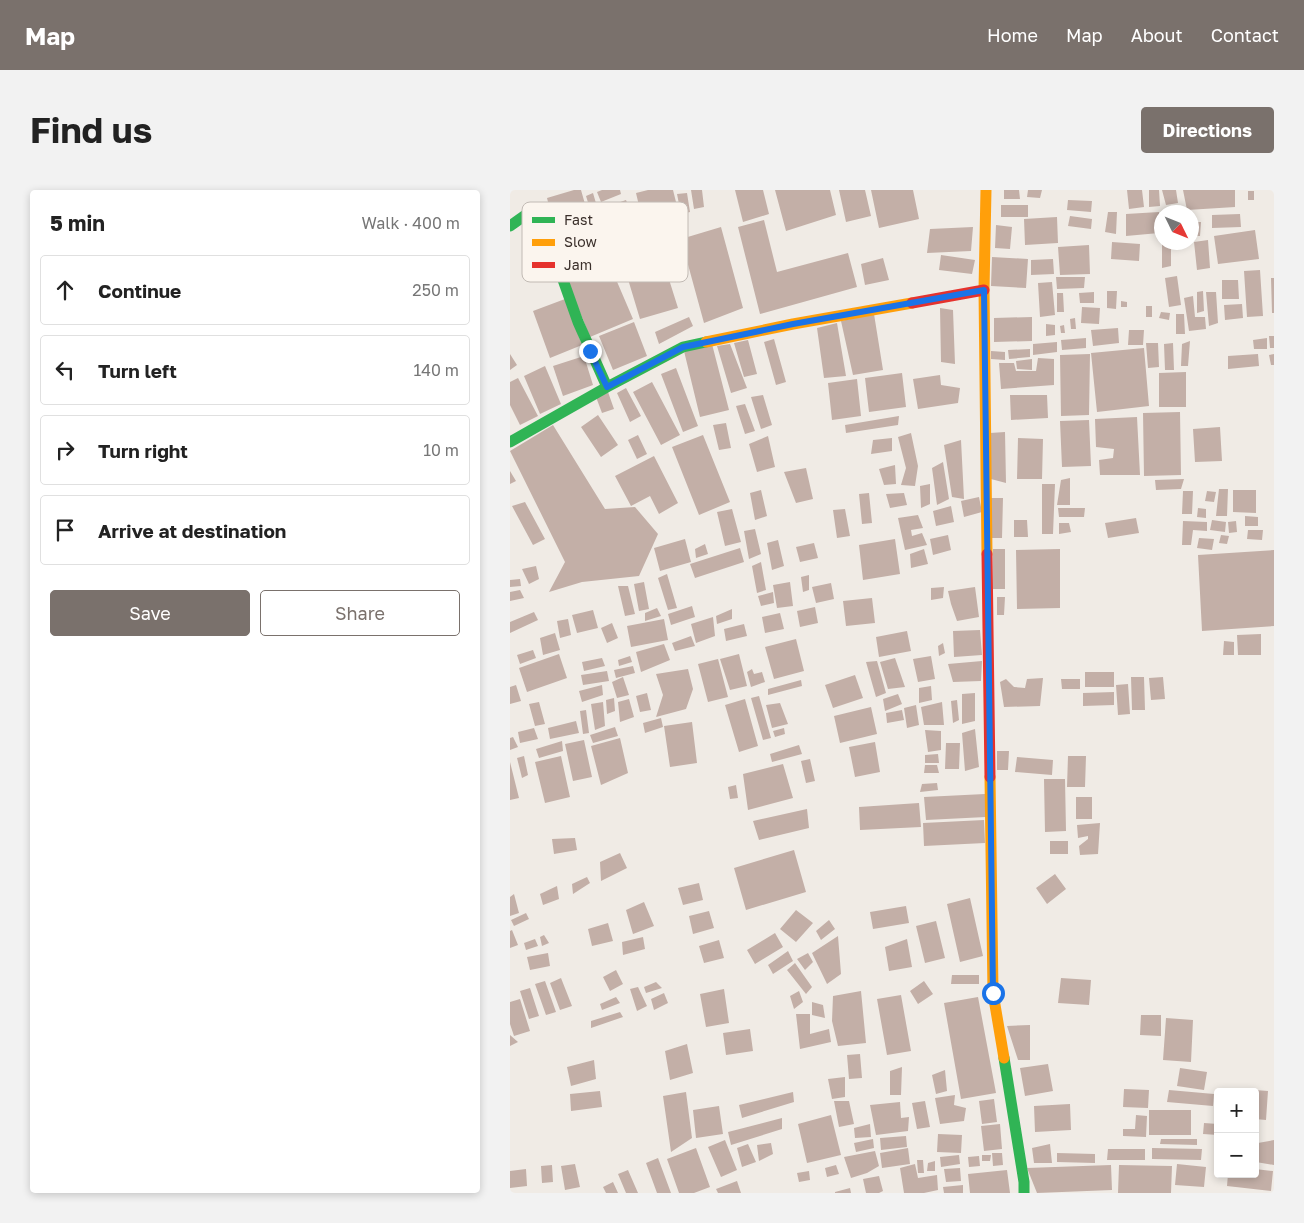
<!DOCTYPE html>
<meta charset="utf-8">
<style>
body{margin:0;font-family:"Golos Text",sans-serif;background:#f2f2f2;color:#222}
.controls{position:absolute;right:15px;bottom:15px;display:grid;overflow:hidden;border-radius:5px;box-shadow:0 2px 8px #0003}
.controls button{width:45px;height:45px;display:grid;place-items:center;padding:0;border:0;border-bottom:1px solid #e0e0e0;background:#fff;color:#222;font:25px sans-serif}
.compass{position:absolute;left:644px;top:15px;width:45px;height:45px;border-radius:50%;background:#fff;box-shadow:0 2px 8px #0003;rotate:133deg}
.stop{position:absolute;width:15px;height:15px;margin:-11px;border:4px solid #1a73e8;border-radius:50%;background:#fff}
.stop.end{background:#1a73e8;border-color:#fff;box-shadow:0 1px 5px #0008}
.list{margin:0;padding:0;list-style:none}
h2{display:flex;justify-content:space-between;align-items:center;height:65px;margin:0;padding:0 20px;font-size:21px}
h2 small{font-size:16px;font-weight:400;color:#767676}
.list li{display:grid;grid-template-columns:32px 1fr auto;gap:15px;align-items:center;box-sizing:border-box;height:70px;margin:0 10px 10px;padding:0 10px;border:1px solid #e0e0e0;border-radius:5px}
.list b{display:block;font-size:19px;white-space:nowrap}
.list em{font-size:16px;font-style:normal;color:#767676}
.actions{display:flex;gap:10px;padding:15px 20px}
.actions a{flex:1;padding:11px 0;border:1px solid #7a716c;border-radius:5px;text-align:center;font-size:18px;color:#7a716c}
.actions .main{background:#7a716c;color:#fff}
.icon{flex:none;width:28px;height:28px;fill:none;stroke:currentColor;stroke-width:2;stroke-linecap:round;stroke-linejoin:round}
.map{position:relative;flex:none;width:764px;height:1003px;overflow:hidden;border-radius:5px}
header{display:flex;align-items:center;gap:30px;box-sizing:border-box;height:70px;padding:0 25px;background:#7a716c;color:#fff}
header strong{font-size:24px}
nav{display:flex;gap:28px;margin-inline-start:auto;font-size:18px}
.intro{display:flex;align-items:center;justify-content:space-between;box-sizing:border-box;height:120px;padding:0 30px}
h1{margin:0;font-size:35px}
.button{padding:12px 22px;border-radius:5px;background:#7a716c;color:#fff;font-size:18px;font-weight:700}
main{display:flex;gap:30px;padding:0 30px}
aside{flex:1;background:#fff;border-radius:5px;box-shadow:0 2px 8px #0003}
.map>svg:first-child{display:block}
</style>
<header>
<strong>Map</strong>
<nav><a>Home</a><a>Map</a><a>About</a><a>Contact</a></nav>
</header>
<div class="intro"><h1>Find us</h1><a class="button">Directions</a></div>
<main>
<aside>
<h2>5 min<small>Walk · 400 m</small></h2>
<ul class="list">
<li><svg class="icon" aria-label="ahead" viewBox="0 0 24 24"><path d="M12 20V5M6 11l6-6 6 6"/></svg><div><b>Continue</b></div><em>250 m</em></li>
<li><svg class="icon" aria-label="left" viewBox="0 0 24 24"><path d="M17 20v-9H6M10 6l-5 5 5 5"/></svg><div><b>Turn left</b></div><em>140 m</em></li>
<li><svg class="icon" aria-label="right" viewBox="0 0 24 24"><path d="M7 20v-9h11M14 6l5 5-5 5"/></svg><div><b>Turn right</b></div><em>10 m</em></li>
<li><svg class="icon" aria-label="arrive" viewBox="0 0 24 24"><path d="M6 21V4h12l-3 4 3 4H6"/></svg><div><b>Arrive at destination</b></div></li>
</ul>
<div class="actions"><a class="main">Save</a><a>Share</a></div>
</aside>
<div class="map">
<svg width="764" height="1003" viewBox="0 0 764 1003">
<rect width="100%" height="100%" fill="#f0ebe5"/>
<path fill="#c3afa7" d="M64 0H71L75 14 41 24 37 8Z
M92 0H110L111 4 91 12 87 2Z
M138 0H163L170 28 134 37 126 3Z
M181 0H192L194 17 184 19Z
M225 0H253L259 24 233 32Z
M265 0H320L326 25 276 41Z
M329 0H355L361 26 336 32Z
M361 0H403L409 29 369 38Z
M494 0H509L510 9H494Z
M518 0H532L530 8 517 7Z
M617 0H632L634 17 619 19Z
M639 0H649L650 16 639 17Z
M652 0H666L668 13 656 15Z
M673 0H725V17L677 20Z
M738 1H744V10H738Z
M83 3 88 20 81 22 76 6Z
M177 3 180 22 171 24 167 4Z
M116 10 126 36 100 45 90 19Z
M558 10 582 11 581 22 557 20Z
M491 15H518V27H491Z
M598 22H607L606 44 595 42Z
M649 22V43L616 46V24Z
M730 24 731 37 702 38V25Z
M560 26 582 29 581 39 558 36Z
M547 27 548 53 515 55 514 29Z
M254 30 267 82 338 63 347 97 250 124 228 37Z
M684 32H691L690 46H683Z
M486 35 502 37 500 59 485 58Z
M211 37 233 118 194 133 171 49Z
M463 37 461 61 417 63 420 39Z
M745 40 749 69 708 74 704 46Z
M698 50 700 78 687 80 684 52Z
M602 52 630 54 629 71 601 69Z
M652 52H661V76L652 78Z
M579 55 580 84 550 85 548 57Z
M151 64 168 118 130 129 114 76Z
M431 65 465 70 462 84 429 80Z
M96 66 123 129 80 147 54 83Z
M482 67 518 69 516 98 481 96Z
M373 68 379 90 355 95 351 74Z
M543 69 544 84 521 85V70Z
M750 80 753 126 737 127 734 81Z
M667 86 671 115 659 117 655 88Z
M546 87H575L574 98 547 99Z
M761 88H764V123H762Z
M712 90H728L729 109H712Z
M542 92 545 125 530 127 528 93Z
M597 101H607L606 119 597 118Z
M693 101 694 121 687 123V102Z
M584 102V113H570L569 103Z
M696 102H706L708 133 699 136Z
M547 103H553L554 122H547Z
M683 106 685 127H695L696 139 679 141 674 108Z
M55 109 72 155 40 168 23 121Z
M611 111 617 112V117H611Z
M732 114 733 128 715 130 714 115Z
M636 116H642V127H636Z
M572 117 590 118 589 134 571 133Z
M430 118 443 120 445 174 431 172Z
M651 122 660 123 659 130 649 128Z
M364 124 373 180 343 185 331 131Z
M666 124H674L675 144H666Z
M179 127 183 136 149 154 145 142Z
M522 127V151L484 152V128Z
M565 128 566 139H561L560 129Z
M124 132 137 166 103 180 89 146Z
M327 133 336 186 314 188 307 138Z
M536 134 545 135V145L536 146Z
M554 135 555 143H551L550 136Z
M608 138 609 153 583 156 581 140Z
M619 140H634L633 155H618Z
M759 146H764V158H760Z
M576 148V158L552 160 551 150Z
M757 148V159H744L743 150Z
M264 149 276 192 266 195 254 152Z
M238 150 247 184 234 187 224 153Z
M680 151 678 176H671L672 154Z
M547 152V162L523 165V154Z
M636 153H648L649 177 638 178Z
M663 153 664 180H655L654 154Z
M202 154 219 220 190 227 174 161Z
M220 154 237 198 221 203 207 156Z
M634 158 639 216 587 222 581 163Z
M520 159V167L499 169 498 160Z
M481 161 495 162V170L481 169Z
M0 164 7 175 0 180Z
M580 164 579 225 551 226 550 165Z
M748 164 749 176 718 179V166Z
M764 164V175H761L759 165Z
M74 166 83 195 53 206 43 176Z
M528 168 544 169V195L491 199 489 173H504L506 181H526Z
M522 169V180L507 179 506 171Z
M35 176 51 214 30 224 14 186Z
M166 178 188 236 173 242 151 184Z
M676 182V217H649V183Z
M392 183 396 217 359 222 355 188Z
M430 185 431 195 450 198 448 213 408 219 403 189Z
M8 188 28 226 10 235 0 215V192Z
M347 189 351 226 322 230 318 193Z
M142 192 170 245 151 255 123 202Z
M116 198 131 226 120 232 107 203Z
M98 202 104 219 92 223 86 207Z
M253 205 262 235 251 239 241 207Z
M500 205H537L538 228 501 230Z
M235 214 245 241 235 244 226 216Z
M670 222 671 285 634 286 633 223Z
M88 225 108 255 91 267 71 237Z
M389 226 388 235 336 243 335 235Z
M627 227 630 285H590L589 270 603 268 604 259 586 257 585 229Z
M579 230 581 276 552 277 550 231Z
M216 233 221 258 209 260 203 235Z
M43 235 95 319 125 317 148 344 129 386 72 392 39 402 55 372 0 261Z
M710 237 712 271 685 272 683 239Z
M495 242 496 293 481 289 480 243Z
M401 243 408 276 405 296 391 295 396 278 388 247Z
M128 245 137 264 127 269 118 250Z
M193 245 220 312 189 325 162 257Z
M258 246 265 277 247 282 239 254Z
M382 248V261L361 264 363 250Z
M508 248 533 249 532 289H507Z
M451 250 454 309 442 307 434 255Z
M144 266 168 313 149 324 140 306 121 316 105 286Z
M433 272 439 309 427 315 422 278Z
M385 275 386 294 374 295 369 279Z
M296 278 303 309 286 313 274 282Z
M0 281 6 291 0 294Z
M560 288V315H547L551 290Z
M674 289 671 299 646 300 645 290Z
M420 294V314L411 318 410 296Z
M532 294H545L543 344H532Z
M709 299H718L717 326H706Z
M251 300 257 326 245 330 240 303Z
M723 300H746V323L723 322Z
M673 301H683L682 324H672Z
M697 301 706 302 704 312 695 311Z
M359 303 362 333 352 334 349 304Z
M394 303 397 315 380 318 376 304Z
M469 307 472 322 454 327 451 311Z
M480 308H493L492 348H479Z
M15 312 35 349 23 355 2 316Z
M441 316 444 332 426 336 423 321Z
M548 318H575L574 327H549Z
M688 318 696 319V328L687 327Z
M222 319 231 352 215 356 207 322Z
M335 319 340 346 327 348 323 320Z
M408 325 413 338 401 340 402 346 412 343 417 355 395 360 388 328Z
M735 326 748 327V336H735Z
M626 328 629 343 598 348 595 333Z
M504 330H517L518 347H504Z
M702 330 716 332 715 342 700 340Z
M673 331 697 332V341L683 340 681 355H672Z
M726 331 727 342 719 343 718 332Z
M549 333H559L561 342 549 344Z
M245 339 251 364 239 369 234 341Z
M738 340H753L752 350 737 349Z
M438 345 441 360 423 365 420 349Z
M711 345 719 346 717 354 709 353Z
M689 348 704 349 702 360 687 358Z
M175 349 181 372 150 381 144 358Z
M385 349 390 384 353 390 349 355Z
M268 350 274 376 262 380 257 353Z
M304 353 308 368 290 372 286 357Z
M195 354 198 364 186 368 185 359Z
M230 358 234 372 185 388 180 374Z
M414 359 418 374 401 378 400 364Z
M483 359H495V399H483Z
M550 359V418L507 419 506 360Z
M764 360V436L692 441 688 365Z
M251 372 256 400 247 403 242 376Z
M26 376 29 389 19 394 12 379Z
M157 384 167 418 158 420 148 388Z
M299 385V400L293 402 291 387Z
M10 389 11 396 0 397V390Z
M134 392 139 419 129 421 124 394Z
M280 392 283 416 267 418 263 395Z
M321 393 324 409 306 413 302 397Z
M108 396H118L125 424 115 426Z
M434 397 433 408 421 410V398Z
M465 397 469 427 447 431 441 414 438 401Z
M10 400 14 408 0 411V402Z
M263 402 264 413 251 416 248 406Z
M487 407H495L494 425H487Z
M362 408 365 433 336 436 333 411Z
M182 416 185 427 161 435 158 424Z
M305 417 308 433 290 437 287 421Z
M147 418 151 426 135 431V423Z
M222 419V429L207 434 206 426Z
M83 420 88 438 67 443 62 425Z
M24 422 28 430 0 443V432Z
M270 423 274 439 255 443 252 427Z
M203 427 205 446 186 453 181 434Z
M58 429 61 445 50 448 47 431Z
M154 429 158 450 121 457 117 436Z
M102 433 108 448 97 453 91 438Z
M234 434 237 446 216 451 214 439Z
M470 440 472 465 444 467 443 441Z
M397 441 401 461 369 467 366 447Z
M45 443 50 460 33 465 30 448Z
M751 444V465H728L727 445Z
M181 446 185 456 165 461 162 453Z
M286 449 294 481 264 489 255 457Z
M714 451 724 452V465H713Z
M433 453 435 463 429 466 428 456Z
M154 454 160 470 131 482 126 462Z
M23 460 26 468 10 474 7 465Z
M49 464 57 488 17 502 9 478Z
M229 464 237 496 220 500 210 469Z
M120 466 122 472 109 476 108 470Z
M421 466 425 489 408 492 403 469Z
M92 468 95 476 74 481 72 472Z
M385 468 395 497 378 499 370 472Z
M208 469 218 507 198 512 188 474Z
M367 471 376 503 366 507 356 472Z
M472 471 471 491 443 492 438 474Z
M123 476 125 483 106 488 104 480Z
M178 479 183 499 176 519 146 527 153 505 146 484Z
M242 479 244 484 252 482 255 492 241 497 237 482Z
M97 481 99 491 73 495 71 485Z
M575 482H604V497H575Z
M345 485 353 508 323 518 315 495Z
M113 487 119 505 107 508 102 492Z
M621 487H634L635 520H622Z
M653 487 655 509 641 510 639 488Z
M533 488 530 516 494 517 490 492 496 489 504 497 515 498 517 489Z
M551 489H570V499H552Z
M291 490 292 496 258 505V499Z
M618 494 620 524 608 525 606 495Z
M6 495 11 511 0 514V497Z
M92 495 93 505 72 512 69 501Z
M421 496 422 510 409 513V498Z
M604 502V515L573 516V503Z
M137 503 141 520 130 522 126 506Z
M465 503V531L452 534V504Z
M388 504 392 514 375 521 373 509Z
M249 506 261 548 253 550 241 508Z
M104 508 105 521 97 524 96 510Z
M119 509 124 527 110 532 108 512Z
M235 509 248 556 229 562 215 515Z
M447 510 449 530 443 533 441 511Z
M29 512 35 534 25 536 19 514Z
M93 512 95 536 85 540 81 514Z
M432 512 434 535H414L411 517Z
M270 513 278 534 262 538 256 515Z
M406 515 409 535 397 538 394 518Z
M361 517 367 544 330 553 324 526Z
M76 520 79 543 73 544 70 521Z
M392 520 394 530 377 533 376 523Z
M151 528 153 537 135 543 133 533Z
M66 531 69 543 40 549 38 538Z
M182 532 187 573 160 577 154 536Z
M105 537 108 546 83 553 80 545Z
M24 538 28 549 10 553 8 542Z
M274 538 275 544 265 547 263 541Z
M465 539 469 577 455 581 452 543Z
M415 540 431 541V560L418 562Z
M3 547 8 557 0 560V548Z
M110 548 118 583 91 595 81 556Z
M74 550 82 587 63 591 55 554Z
M52 551 53 561 29 568 26 559Z
M365 552 370 582 345 587 339 557Z
M436 553H450L449 579H435Z
M289 555 292 564 262 572 260 564Z
M487 561H499L498 580H487Z
M428 564 429 573H415V565Z
M14 566 18 585 12 588 7 568Z
M51 566 60 607 35 613 25 572Z
M558 566H576L575 597H557Z
M507 567 543 570 542 585 505 582Z
M300 569 305 591 296 593 291 571Z
M0 572 9 608 0 610Z
M273 574 283 608 238 620 233 584Z
M415 575H427L429 583H414Z
M534 589H555L556 641 535 642Z
M427 593 428 600 410 602 412 594Z
M226 595 228 608 220 609 218 597Z
M475 604 476 627 416 630 414 607Z
M566 607H582V629H566Z
M409 613 411 637 350 640 349 617Z
M297 619 299 638 249 650 243 631Z
M474 630 475 653 414 656 413 633Z
M590 633 588 664 570 665 569 656 578 649V646L568 648 567 635Z
M65 648 67 660 44 664 42 649Z
M540 651H558V664H540Z
M284 660 296 702 236 720 224 678Z
M110 663 117 678 91 691 90 672Z
M545 684 556 699 537 714 526 698Z
M77 687 80 693 63 704 62 694Z
M189 693 193 710 173 715 168 698Z
M47 696 49 709 33 715 30 704Z
M4 704 9 723 0 726V707Z
M460 708 473 766 450 772 437 714Z
M134 712 144 736 123 744 116 720Z
M396 716 399 733 363 739 360 722Z
M286 720 303 733 286 752 270 739Z
M199 721 204 738 183 744 179 726Z
M16 723 19 729 4 736 1 730Z
M319 730 325 739 311 750 306 741Z
M426 731 435 768 415 773 406 736Z
M98 733 103 751 82 756 78 739Z
M2 740 8 755 0 758V741Z
M265 743 273 757 245 774 237 760Z
M34 745 39 753 32 756 30 747Z
M328 746 331 784 317 794 302 763Z
M133 747 135 759 113 765 112 752Z
M25 749 28 756 16 760 14 753Z
M397 749 402 777 379 781 375 757Z
M209 750 214 768 194 773 189 756Z
M278 761 283 771 263 784 258 775Z
M38 763 40 776 20 780 17 767Z
M298 763 303 772 295 780 287 769Z
M285 773 302 797 296 804 277 780Z
M106 780 113 794 100 801 93 787Z
M442 785H469V794H441Z
M51 788 62 816 50 820 40 793Z
M551 788 581 790 579 815 548 813Z
M35 791 46 822 36 825 25 794Z
M414 791 423 804 408 814 400 801Z
M146 792 152 798 136 803 134 797Z
M128 797 137 816 127 821 120 799Z
M20 798 29 826 19 829 10 801Z
M214 799 219 833 196 837 190 804Z
M289 801 293 812 284 819 280 806Z
M351 801 356 853 328 856 322 831 323 806Z
M154 803 158 813 144 820 141 809Z
M391 805 401 861 377 865 367 809Z
M106 807 110 813 92 820 90 814Z
M468 807 486 903 451 909 434 813Z
M10 809 20 841 4 846 0 834V812Z
M302 812 313 815 315 828 302 825Z
M110 822 113 827 81 838V831Z
M286 824H300V844L319 839 321 852 290 859Z
M631 825H651V846L630 845Z
M656 828 683 830 681 872 653 870Z
M520 835V870H508L497 836Z
M240 839 243 861 216 865 213 843Z
M0 845 8 852 0 856Z
M177 854 183 883 160 890 155 861Z
M350 864 352 888 339 889 337 865Z
M84 870 86 889 61 896 57 877Z
M538 874 543 901 515 906 510 878Z
M392 877 391 905H380V881Z
M670 878 697 882 694 900 667 896Z
M435 880 437 901 426 904 422 885Z
M335 887V907L322 909 318 889Z
M614 899 639 900 638 918 613 917Z
M731 899 758 901 756 930 745 929V902H731Z
M659 900 704 904 703 916 657 912Z
M90 901 92 917 61 921 60 904Z
M176 902 182 948 161 962 153 906Z
M283 902 284 912 232 928 229 915Z
M445 905 444 915 456 918 454 931 430 934 425 908Z
M484 909 487 932 472 934 469 911Z
M324 911H339L344 934 329 937Z
M415 911 420 937 407 939 402 913Z
M390 912 391 928 399 927 398 941 366 945 360 915Z
M560 914 561 940 525 942 524 916Z
M209 916 213 944 186 948 183 920Z
M639 920H681V945H639Z
M321 925 331 965 297 973 288 934Z
M626 925 637 926 636 947 613 946V939H625Z
M272 928V939L221 955 218 942Z
M694 933 708 934V945L693 944Z
M360 934 361 947 345 948 344 938Z
M490 934 492 959 474 961 471 936Z
M428 944 452 945 451 963 427 962Z
M396 946 397 957 371 960 370 948Z
M363 949 364 958 346 962 344 953Z
M651 949H687V955L650 954Z
M215 950 227 980 211 987 198 957Z
M764 950V975L746 972 748 953Z
M261 953 263 964 249 971 247 955Z
M238 954 246 972 232 977 227 958Z
M540 954 542 973H524L522 958Z
M186 958 200 997 184 1003H169L157 969Z
M398 958 400 974 372 978 370 963Z
M642 958 692 959 691 970 642 969Z
M598 959H635V970H597Z
M365 961 369 976 357 983 341 988 334 967Z
M482 963H492L493 975 483 976Z
M547 963 585 964V973L547 972Z
M449 965 450 974 431 977 430 967Z
M472 965H481L480 971H472Z
M469 966 470 976 459 977 458 967Z
M148 968 161 1003H147L136 973Z
M407 970H413L414 983H408Z
M425 971V981H417L418 973Z
M65 974 70 997 55 1000 51 976Z
M405 974 408 988 427 985 428 1000 414 1003H394L390 978Z
M667 974 696 977 694 997 665 995Z
M42 975 43 992 32 993 31 976Z
M326 975 329 984 317 987 315 978Z
M601 975 602 1000 527 1003 517 978Z
M609 975 662 976 661 1003H608Z
M450 978 451 991 436 992 434 979Z
M16 979 17 996 0 998V981Z
M745 979 763 981 761 1001 717 996 718 984H745Z
M118 980 128 1003H116L108 984Z
M497 980 500 1003H460L458 984Z
M299 981 300 990 289 992 287 983Z
M369 986 373 1001 369 1003H356L353 989Z
M227 991 231 1003H208L206 999Z
M103 992 108 1003H96L93 997Z
M453 995V1003H434L433 997Z
M340 998 341 1003H325V1002Z"/>
<g fill="none" stroke-linecap="round" stroke-linejoin="round">
<path stroke="#30b455" stroke-width="11" d="M0 36 24 19H31L36 25 47 73 68 132 97 197
M0 252 97 197 173 157 196 152
M494 868 514 992V1003"/>
<path stroke="#ff9f0a" stroke-width="11" d="M476 0 474 100 477 364
M196 152 283 134 402 113
M480 587 483 803 494 868"/>
<path stroke="#e5322d" stroke-width="11" d="M402 113 474 100
M477 364 480 587"/>
</g>
<g fill="none" stroke-linecap="round" stroke-linejoin="round">
<path stroke="#1a73e8" stroke-width="6" d="M80 161 97 197 173 157 283 134 474 100 483 803"/>
</g>
<rect x="12" y="12" width="166" height="80" rx="8" fill="#fbf5ee" stroke="#c1bab4" stroke-width="1"/>
<rect x="22" y="27" width="23" height="6" fill="#30b455"/>
<rect x="22" y="49" width="23" height="7" fill="#ff9f0a"/>
<rect x="22" y="72" width="23" height="6" fill="#e5322d"/>
<g font-size="14" fill="#3b302b">
<text x="54" y="35">Fast</text>
<text x="54" y="57">Slow</text>
<text x="54" y="80">Jam</text>
</g>
</svg>
<div class="controls">
<button>+</button>
<button>−</button>
</div>
<svg class="compass" viewBox="-18 -18 36 36"><path d="M0-13l5 13h-10z" fill="#e53935"/><path d="M0 13l5-13h-10z" fill="#767676"/></svg>
<div class="stop" style="left:483px;top:803px"></div>
<div class="stop end" style="left:80px;top:161px"></div>
</div>
</main>
